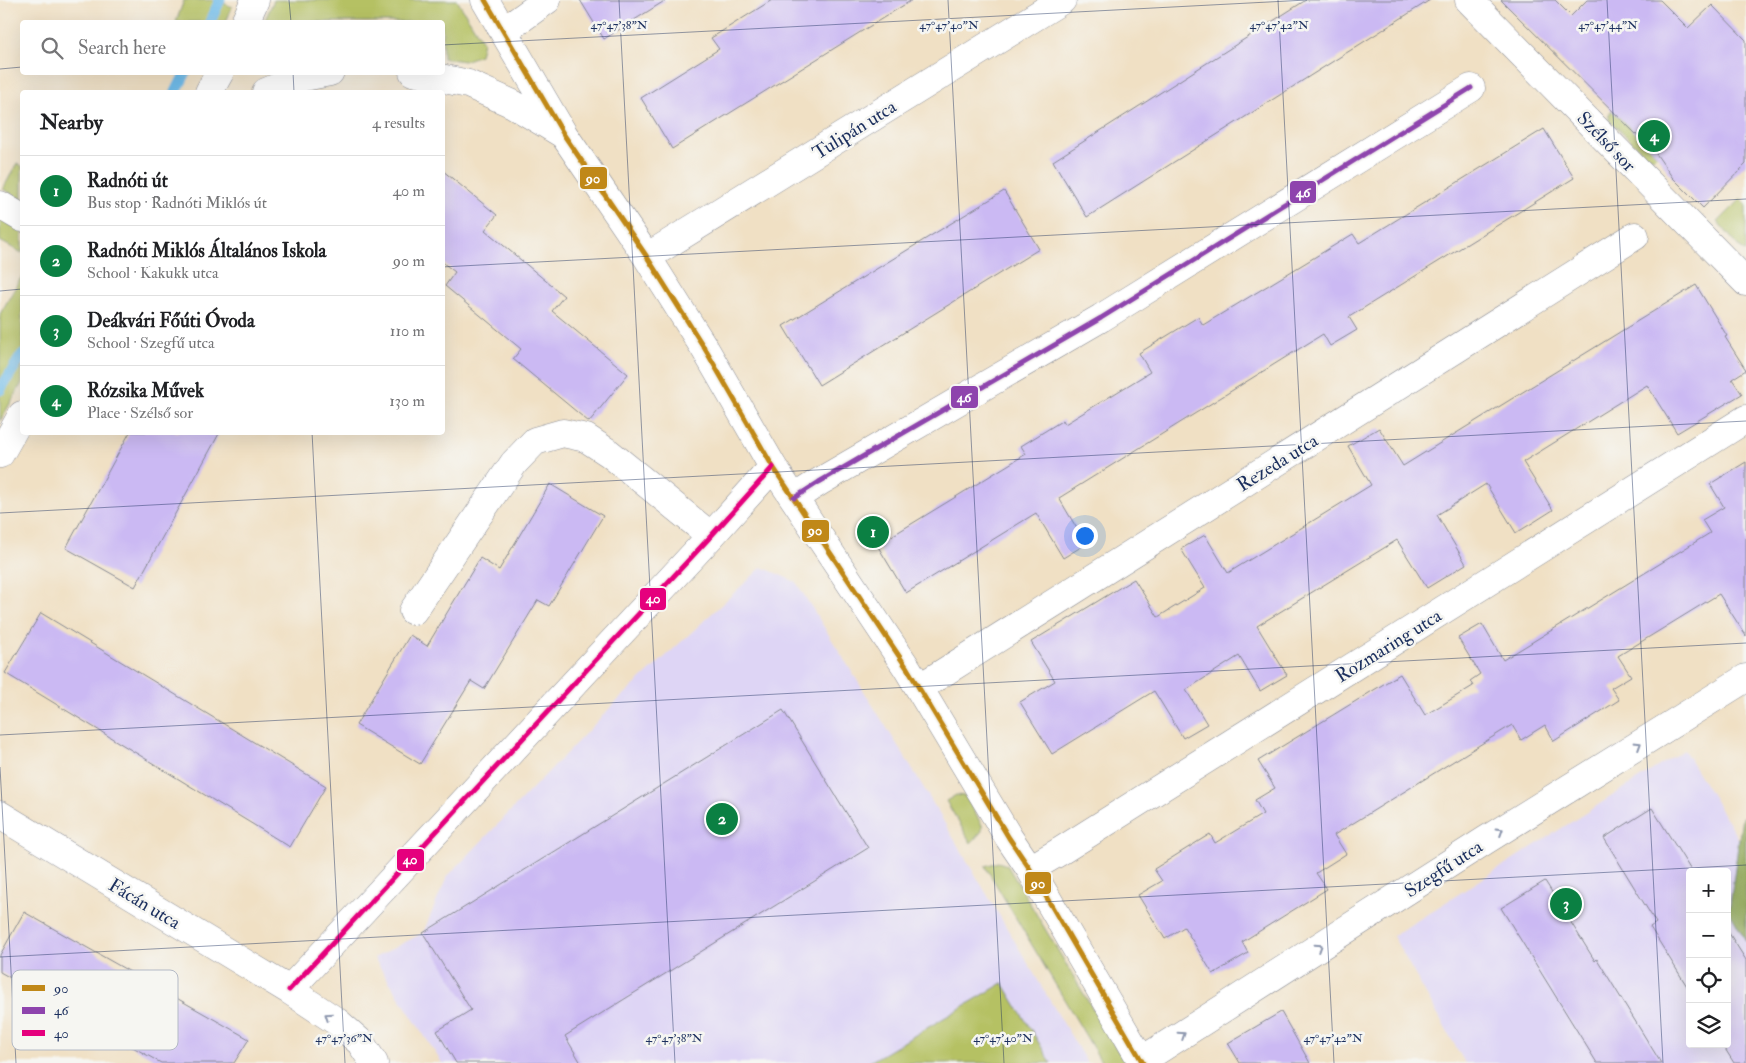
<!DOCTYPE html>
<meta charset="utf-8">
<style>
body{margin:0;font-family:"IM FELL Double Pica",serif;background:#f2f2f2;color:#202124}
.controls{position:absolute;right:15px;bottom:15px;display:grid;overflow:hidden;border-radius:5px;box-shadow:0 5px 20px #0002}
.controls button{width:45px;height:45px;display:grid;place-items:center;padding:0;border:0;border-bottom:1px solid #e0e0e0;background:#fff;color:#202124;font:25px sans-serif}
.you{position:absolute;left:1084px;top:535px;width:18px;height:18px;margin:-12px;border:4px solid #fff;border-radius:50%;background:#1a73e8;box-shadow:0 0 0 8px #1a73e833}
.badge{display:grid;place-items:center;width:32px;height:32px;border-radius:50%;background:#0b8043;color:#fff;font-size:16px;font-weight:700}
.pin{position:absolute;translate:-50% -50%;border:2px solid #fff;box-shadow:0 1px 5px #0006}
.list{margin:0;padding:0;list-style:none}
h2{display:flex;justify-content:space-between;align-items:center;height:65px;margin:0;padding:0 20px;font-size:21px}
h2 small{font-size:16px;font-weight:400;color:#757577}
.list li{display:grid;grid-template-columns:32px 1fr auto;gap:15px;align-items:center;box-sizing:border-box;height:70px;padding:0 20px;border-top:1px solid #e0e0e0}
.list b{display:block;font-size:19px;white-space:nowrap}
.list p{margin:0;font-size:16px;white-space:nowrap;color:#757577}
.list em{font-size:16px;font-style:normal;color:#757577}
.icon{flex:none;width:28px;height:28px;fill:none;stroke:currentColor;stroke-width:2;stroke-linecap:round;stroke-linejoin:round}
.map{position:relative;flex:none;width:1746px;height:1063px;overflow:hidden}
.search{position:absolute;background:#fff;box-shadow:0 5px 20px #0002;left:20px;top:20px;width:425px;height:55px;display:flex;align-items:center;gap:12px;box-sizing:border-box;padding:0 18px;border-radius:5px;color:#757577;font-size:19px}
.panel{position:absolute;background:#fff;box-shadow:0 5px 20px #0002;left:20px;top:90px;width:425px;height:345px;border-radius:5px}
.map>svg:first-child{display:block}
</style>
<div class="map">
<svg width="1746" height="1063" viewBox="0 0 1746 1063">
<rect width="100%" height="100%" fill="#f6f6f2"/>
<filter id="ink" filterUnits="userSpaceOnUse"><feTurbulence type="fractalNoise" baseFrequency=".02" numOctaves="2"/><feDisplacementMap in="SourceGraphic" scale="10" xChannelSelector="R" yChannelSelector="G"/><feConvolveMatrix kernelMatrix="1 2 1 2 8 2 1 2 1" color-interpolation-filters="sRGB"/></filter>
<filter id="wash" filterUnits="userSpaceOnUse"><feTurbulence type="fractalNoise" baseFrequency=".0096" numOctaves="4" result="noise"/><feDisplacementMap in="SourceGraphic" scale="20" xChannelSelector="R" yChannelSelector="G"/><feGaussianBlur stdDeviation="1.12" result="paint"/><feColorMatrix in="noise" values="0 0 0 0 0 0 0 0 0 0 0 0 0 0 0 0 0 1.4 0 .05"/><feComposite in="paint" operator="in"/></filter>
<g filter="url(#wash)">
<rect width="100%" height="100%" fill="#f0e0c4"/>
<path fill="#ded5f5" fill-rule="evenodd" d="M762 567 796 582 916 775 1087 1063H442L374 958 423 933 447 877 611 707Z
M1684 750 1746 851V1063H1465L1393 936ZM1690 872H1727V1044H1690Z"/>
<path fill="#b5c163" stroke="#687860" d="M184 0H217L232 7 226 22H176Z
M274 0H457L483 42 480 55 464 61 443 58 442 22H264Z
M1612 110 1657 155 1654 158 1647 156 1609 120V114Z
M17 163 22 166V200L3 189Z
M1741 199 1746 204V252L1740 248 1718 222Z
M0 219 22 231V253L0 241Z
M22 276V383L0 421V314Z
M956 795 965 796 982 825V831L971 843 946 801Z
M998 862 1007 865 1125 1063H1102L985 866Z
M1003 983 1051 1063H868Z"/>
<path fill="#90a759" stroke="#566b5c" d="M1742 817 1746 818V941L1729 911Z"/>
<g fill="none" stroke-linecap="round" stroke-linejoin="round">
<path stroke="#70bcea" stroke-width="11" d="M210 22 220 0
M176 92 186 72
M0 390 22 355"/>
</g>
<g id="blocks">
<path fill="#cbb9f3" d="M580 0H666L604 39Z
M772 0H912L672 149 641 98 719 49 711 38Z
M1306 0H1430L1087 217 1053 161Z
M1501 0H1555L1571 16 1587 0H1660L1688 28 1712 5 1746 40V164L1703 208 1672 177 1657 155Z
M1544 129 1574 178 1349 317 1357 330 1330 346 1323 334 1059 498 1086 544 1063 558 1036 513 906 593 877 545 1026 454 1021 446 1063 420 1065 424 1150 372 1139 353 1198 317 1203 325 1353 234 1359 243Z
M442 170 497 215 485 230 564 296 552 311 628 374 589 422 513 359 521 349 445 286 455 272 442 262Z
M1004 191 1039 249 819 385 783 326Z
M1696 285 1727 336 1725 337 1746 370 1732 379 1742 394 1677 433 1647 385 1523 462 1553 510 1534 522 1516 533 1486 484 1437 515 1466 564 1427 588 1397 540 1257 626 1287 675 1260 691 1239 656 1186 690 1207 724 1183 738 1154 691 1052 754 1020 702 1055 681 1031 642 1134 579 1158 617 1205 588 1181 549 1205 535 1228 573 1371 485 1348 446 1379 428 1403 466Z
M130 432H220L135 587 66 548Z
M1746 462V636L1719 594 1618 656 1631 676 1611 688 1619 700 1554 741 1545 725 1521 740 1512 725 1334 835 1346 854 1316 873 1327 889 1242 942 1248 953 1213 974 1184 927 1165 939 1138 895 1162 881 1154 869 1210 834 1215 843 1263 814 1255 800 1275 788 1258 761 1400 674 1425 715 1473 686 1470 681 1480 674 1458 638 1482 624 1503 660 1552 630 1710 533 1702 520 1724 507 1710 484Z
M550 484 603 516 549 606 538 600 484 689 471 681 420 764 356 725 410 635 427 646 480 558 499 570Z
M41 613 326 786 290 847 5 673Z
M783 710 868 848 565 1036 581 1063H456L437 1031 471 1010 423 933Z
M1652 808 1692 872H1690V991L1650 927 1656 923 1604 838Z
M1545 881 1595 961 1597 959 1661 1063H1597L1501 908Z
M24 912 249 1039 234 1063H161L0 972V955Z
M1727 930 1746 960V1063H1734L1722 1044H1727Z
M1281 1012 1310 1063H1240L1228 1043Z"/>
</g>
</g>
<g filter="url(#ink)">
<use href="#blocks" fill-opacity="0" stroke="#868891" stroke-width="1"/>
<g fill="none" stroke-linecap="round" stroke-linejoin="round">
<defs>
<path id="minor" d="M485 0 564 135 647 257 705 349 773 467 907 668 1009 838 1030 869 1143 1063
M1469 0 1746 282
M245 22 255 0
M504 31 547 0
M413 72 468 84 513 104 561 133
M209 92 220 72
M266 92 299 78 330 72
M0 205 22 218
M647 257 1062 0
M0 454 22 415
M794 498 819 482 1101 318 1471 88
M413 611 514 463 535 441 563 433 586 438 609 453 711 536
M919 688 1635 236
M0 815 289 990 336 1021 360 1042 374 1063
M1030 869 1059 852 1746 419
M289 990 711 536 773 467
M1141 1061 1486 840 1746 678"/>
</defs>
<use href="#minor" stroke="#868891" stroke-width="29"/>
<use href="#minor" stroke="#fff" stroke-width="28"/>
<defs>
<path id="bus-1" d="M485 0 564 135 647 257 705 349 773 467 907 668 1009 838 1030 869 1143 1063"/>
<path id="bus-2" d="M794 498 819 482 1101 318 1471 88"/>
<path id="bus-3" d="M289 990 711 536 773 467"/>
</defs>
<use href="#bus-1" stroke="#f6f6f2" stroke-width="9"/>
<use href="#bus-2" stroke="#f6f6f2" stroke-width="9"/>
<use href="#bus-3" stroke="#f6f6f2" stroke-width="9"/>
<use href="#bus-1" stroke="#c08818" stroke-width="5"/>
<use href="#bus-2" stroke="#8e44ad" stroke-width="5"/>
<use href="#bus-3" stroke="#e5007d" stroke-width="5"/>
</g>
<defs><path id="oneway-chevron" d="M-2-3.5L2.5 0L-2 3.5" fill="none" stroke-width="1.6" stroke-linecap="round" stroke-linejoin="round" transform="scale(1.25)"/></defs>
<g stroke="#8d97ae">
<use href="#oneway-chevron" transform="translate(1638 745) rotate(-32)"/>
<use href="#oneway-chevron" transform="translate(1500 831) rotate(-32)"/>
<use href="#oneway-chevron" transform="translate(1319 947) rotate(-33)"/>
<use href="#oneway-chevron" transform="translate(328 1016) rotate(-146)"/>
<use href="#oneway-chevron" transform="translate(1182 1035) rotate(-33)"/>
</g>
</g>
<path fill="none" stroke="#1b2f5e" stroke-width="1" stroke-opacity="0.45" d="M289 0 291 22M619 0 675 1063M948 0 1004 1063M1278 0 1334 1063M1607 0 1663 1063M442 45 1307 0M0 69 22 67M293 72 294 92M442 267 1746 199M0 291 22 289M312 432 345 1063M0 513 1746 421M0 735 1746 643M0 767 16 1063M0 957 1746 865"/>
<g text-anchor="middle" stroke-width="5" stroke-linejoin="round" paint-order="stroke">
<g font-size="19" fill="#1b2f5e" stroke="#f6f6f2">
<text transform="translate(854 129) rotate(-32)" y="7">Tulipán utca</text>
<text transform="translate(1607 141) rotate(46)" y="7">Szélső sor</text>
<text transform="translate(1277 462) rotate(-32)" y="7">Rezeda utca</text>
<text transform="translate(1388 645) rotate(-32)" y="7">Rozmaring utca</text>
<text transform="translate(1443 868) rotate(-33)" y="7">Szegfű utca</text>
<text transform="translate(145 903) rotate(31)" y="7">Fácán utca</text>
</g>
</g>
<rect x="12" y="970" width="166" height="80" rx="8" fill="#f6f6f2" stroke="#b4bac6" stroke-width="1"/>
<rect x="22" y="985" width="23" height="6" fill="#c08818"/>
<rect x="22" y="1007" width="23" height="7" fill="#8e44ad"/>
<rect x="22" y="1030" width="23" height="6" fill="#e5007d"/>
<g font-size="14" fill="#1b2f5e">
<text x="54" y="993">90</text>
<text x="54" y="1015">46</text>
<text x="54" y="1038">40</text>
</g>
<g font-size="12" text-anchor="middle" fill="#1b2f5e" stroke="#f6f6f2" stroke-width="5" stroke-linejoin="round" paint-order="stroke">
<text x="619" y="29">47°47'38"N</text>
<text x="949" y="29">47°47'40"N</text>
<text x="1279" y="29">47°47'42"N</text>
<text x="1608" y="29">47°47'44"N</text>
<text x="344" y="1042">47°47'36"N</text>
<text x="674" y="1042">47°47'38"N</text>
<text x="1003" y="1042">47°47'40"N</text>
<text x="1333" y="1042">47°47'42"N</text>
</g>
<g stroke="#f6f6f2" stroke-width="2">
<rect x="579" y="166" width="29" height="24" rx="5" fill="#c08818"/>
<rect x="1289" y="180" width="28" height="24" rx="5" fill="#8e44ad"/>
<rect x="950" y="385" width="29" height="24" rx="5" fill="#8e44ad"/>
<rect x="801" y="519" width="29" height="24" rx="5" fill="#c08818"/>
<rect x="639" y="587" width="28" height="24" rx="5" fill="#e5007d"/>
<rect x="396" y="848" width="29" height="24" rx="5" fill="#e5007d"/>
<rect x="1024" y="871" width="28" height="24" rx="5" fill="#c08818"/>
</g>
<g font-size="14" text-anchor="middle" font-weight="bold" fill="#fff">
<text x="593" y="183">90</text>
<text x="1303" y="197">46</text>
<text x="964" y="402">46</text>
<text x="815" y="535">90</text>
<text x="653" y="603">40</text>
<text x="410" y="864">40</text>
<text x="1038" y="888">90</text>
</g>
</svg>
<div class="controls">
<button>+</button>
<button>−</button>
<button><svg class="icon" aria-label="locate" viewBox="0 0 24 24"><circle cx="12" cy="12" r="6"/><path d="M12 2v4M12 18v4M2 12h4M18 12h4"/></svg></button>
<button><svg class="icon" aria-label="layers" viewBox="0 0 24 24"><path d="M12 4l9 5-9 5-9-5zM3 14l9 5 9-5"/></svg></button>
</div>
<div class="you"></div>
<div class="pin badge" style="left:873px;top:532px">1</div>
<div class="pin badge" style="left:722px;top:819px">2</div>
<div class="pin badge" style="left:1566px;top:904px">3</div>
<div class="pin badge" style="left:1654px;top:136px">4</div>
<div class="search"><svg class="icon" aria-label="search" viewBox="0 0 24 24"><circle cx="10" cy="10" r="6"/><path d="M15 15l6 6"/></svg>Search here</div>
<section class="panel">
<h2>Nearby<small>4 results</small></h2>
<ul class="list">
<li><span class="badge">1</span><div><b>Radnóti út</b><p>Bus stop · Radnóti Miklós út</p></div><em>40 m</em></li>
<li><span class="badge">2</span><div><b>Radnóti Miklós Általános Iskola</b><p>School · Kakukk utca</p></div><em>90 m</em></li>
<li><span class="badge">3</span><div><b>Deákvári Főúti Óvoda</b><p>School · Szegfű utca</p></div><em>110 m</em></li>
<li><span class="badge">4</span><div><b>Rózsika Művek</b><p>Place · Szélső sor</p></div><em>130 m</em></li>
</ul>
</section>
</div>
